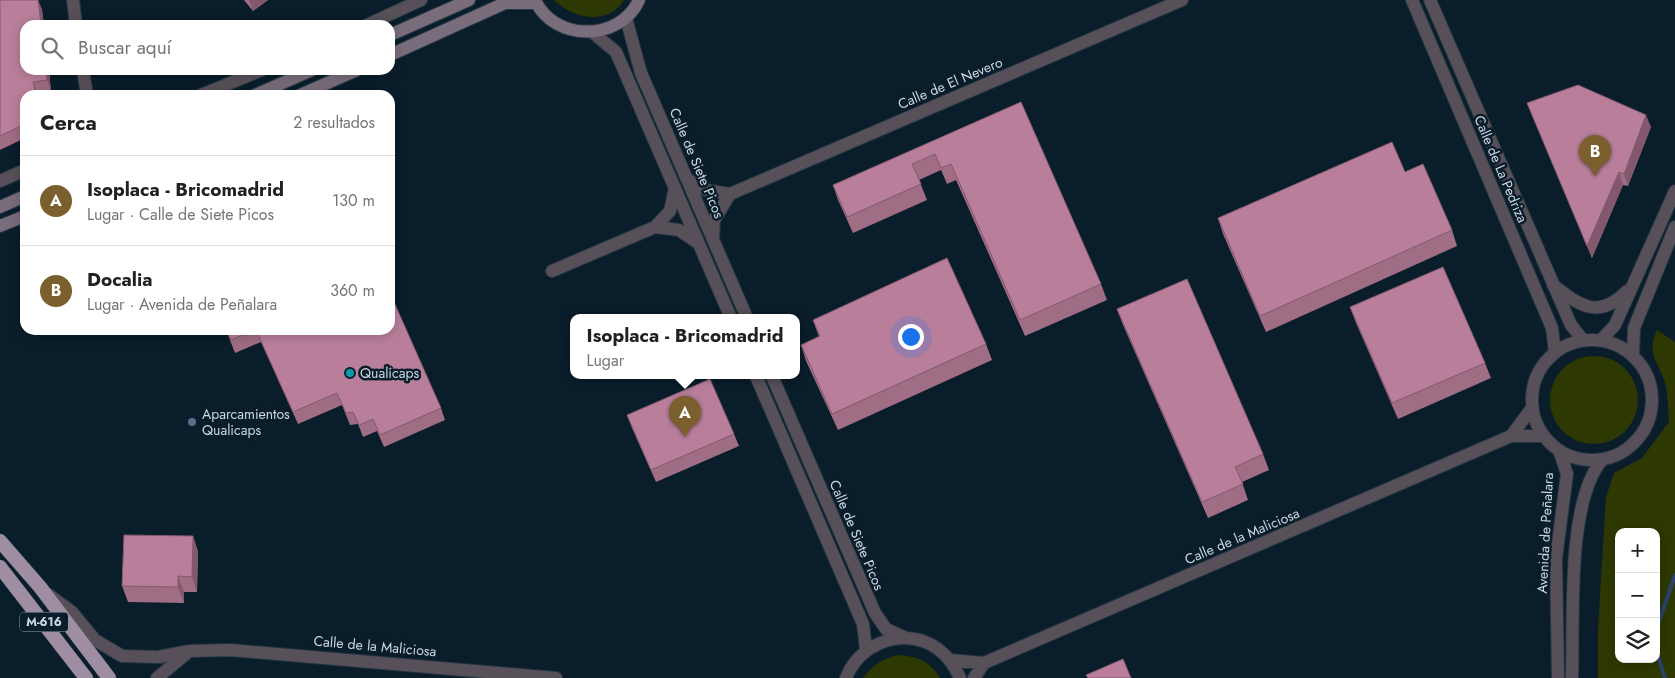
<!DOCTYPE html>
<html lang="es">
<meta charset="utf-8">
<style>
body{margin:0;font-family:Jost,sans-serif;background:#f6f6f6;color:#202124}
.controls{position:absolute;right:15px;bottom:15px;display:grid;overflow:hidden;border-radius:10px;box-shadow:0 2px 12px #0003}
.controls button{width:45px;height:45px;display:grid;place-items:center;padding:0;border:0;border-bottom:1px solid #e0e0e0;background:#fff;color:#202124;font:25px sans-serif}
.you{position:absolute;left:910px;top:336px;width:18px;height:18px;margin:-12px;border:4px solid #fff;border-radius:50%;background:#1a73e8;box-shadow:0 0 0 8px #1a73e833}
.badge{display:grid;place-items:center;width:32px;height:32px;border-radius:50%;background:#7b5f2d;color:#fff;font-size:16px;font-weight:700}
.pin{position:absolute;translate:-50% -41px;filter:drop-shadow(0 1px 2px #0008)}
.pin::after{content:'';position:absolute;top:26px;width:18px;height:15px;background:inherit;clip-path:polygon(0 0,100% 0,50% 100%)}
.popup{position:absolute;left:570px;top:314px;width:230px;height:65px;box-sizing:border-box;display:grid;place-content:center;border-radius:10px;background:#fff;filter:drop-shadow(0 1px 4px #0005);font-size:16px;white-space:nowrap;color:#757577}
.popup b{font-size:19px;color:#202124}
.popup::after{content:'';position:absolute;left:50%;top:100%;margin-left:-10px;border:10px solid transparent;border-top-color:#fff}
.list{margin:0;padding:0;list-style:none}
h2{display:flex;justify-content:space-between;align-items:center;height:65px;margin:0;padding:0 20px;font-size:21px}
h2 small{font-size:16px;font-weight:400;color:#757577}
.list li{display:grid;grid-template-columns:32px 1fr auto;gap:15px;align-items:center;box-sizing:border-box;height:90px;padding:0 20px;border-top:1px solid #e0e0e0}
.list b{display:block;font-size:19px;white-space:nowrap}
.list p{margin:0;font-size:16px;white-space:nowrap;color:#757577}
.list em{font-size:16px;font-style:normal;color:#757577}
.icon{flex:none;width:28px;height:28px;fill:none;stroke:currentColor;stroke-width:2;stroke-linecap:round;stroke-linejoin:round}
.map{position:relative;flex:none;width:1675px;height:678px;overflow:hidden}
.search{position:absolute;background:#fff;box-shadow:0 2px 12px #0003;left:20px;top:20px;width:375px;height:55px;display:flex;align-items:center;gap:12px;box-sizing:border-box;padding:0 18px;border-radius:15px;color:#757577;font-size:19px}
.panel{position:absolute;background:#fff;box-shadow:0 2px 12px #0003;left:20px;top:90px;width:375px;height:245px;border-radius:15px}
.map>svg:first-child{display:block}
</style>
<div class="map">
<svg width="1675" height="678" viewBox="0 0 1675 678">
<rect width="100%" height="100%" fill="#0a1d2b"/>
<path fill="#2e3802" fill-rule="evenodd" d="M554 0H624C608 26 573 19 554 0Z
M1657 330 1675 342V678H1598V629L1606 497 1614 473 1642 458 1669 422C1668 411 1668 397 1666 386 1660 363 1645 355 1657 330ZM1619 532H1656V659H1619Z
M1550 400a44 44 0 1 1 88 0a44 44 0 1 1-88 0Z
M898 655C916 656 931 661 940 678H863C873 665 882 659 898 655Z"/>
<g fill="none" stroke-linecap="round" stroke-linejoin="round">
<path stroke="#2a436d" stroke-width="4" d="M1656 630 1675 575
M1656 650 1665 678"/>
<defs>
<path id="minor" d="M73 0 76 25
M1412 0 1552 328 1555 352
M1430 0 1571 325 1583 340
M626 18 641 73 747 318
M367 25 421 0
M592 32 616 52 731 318
M83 70 87 95
M201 95 262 70
M687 179 705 190 730 194 1182 0
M0 181 25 170
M655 227 679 230 698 243
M713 237 714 220 730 194
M552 271 655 227 670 211 675 188
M756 376 863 624 866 650
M772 376 875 613 886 629 906 638
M1511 436 1532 408
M49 595 72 612 95 640 122 656 158 657 190 651 230 650 556 678
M950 660 984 663 1511 436H1544
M157 678 186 654
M846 678C862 636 921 622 950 661 954 666 957 672 960 678
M974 678 984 663"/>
<path id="tertiary" d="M1553 285C1580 306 1599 320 1627 291
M1532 400a60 60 0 1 1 120 0a60 60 0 1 1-120 0Z
M1601 340 1615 325 1675 191
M1633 355 1634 328 1675 227
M1558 678 1556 558 1567 474 1559 450
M1572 678C1574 621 1566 503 1602 460"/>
<path id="secondary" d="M535 0C554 42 620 42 639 0
M390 35 469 0
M390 55 505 3H536
M255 95 312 70
M300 95 357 70
M0 207 25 196
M0 226 25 216"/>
<path id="trunk" d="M0 541 40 587 109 678
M0 567 86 678"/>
</defs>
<use href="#minor" stroke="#253744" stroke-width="14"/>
<use href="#tertiary" stroke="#253744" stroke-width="14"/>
<use href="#secondary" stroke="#253744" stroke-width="14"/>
<use href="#trunk" stroke="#253744" stroke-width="15"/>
<use href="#minor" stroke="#575058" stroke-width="12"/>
<use href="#tertiary" stroke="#575058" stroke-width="12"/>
<use href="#secondary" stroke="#796d7b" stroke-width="12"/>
<use href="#trunk" stroke="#9f8ea2" stroke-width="14"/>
</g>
<path fill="#9f6d84" d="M0 0H38L42 10 44 25H25V70H49L51 92 25 95V138L0 150Z
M244 0H268L253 11Z
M1021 102 1101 284 1107 300 1025 336 956 180 947 184 941 170 919 180 927 200 853 233 838 200 833 185Z
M1527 103 1651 127 1628 186 1623 185 1592 258Z
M1405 172 1452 230 1457 246 1266 332 1223 234 1218 218Z
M1350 307 1485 363 1491 378 1398 419 1356 323Z
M1117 309 1263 454 1269 470 1242 482 1248 500 1208 518 1123 325Z
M813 320 986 344 992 360 838 430 806 361 801 345 819 337Z
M226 330H390L441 408 445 420 384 447 377 431 363 437 358 424 350 425 342 405 298 424 261 342 235 353Z
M627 415 734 434 739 446 656 482 632 428Z
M193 536 198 552 197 592H184V603L128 602 122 586Z"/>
<path fill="#82596c" d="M38 0 42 10 44 25H41Z
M249 0H268L253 11Z
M46 70H49L51 92 47 80Z
M33 82 38 95H36Z
M1646 115 1651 127 1628 186 1624 174Z
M1619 172 1623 185 1592 258 1587 246Z
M193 536 198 552 197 592 192 577Z
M178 576 184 592V603L178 587Z"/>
<path fill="#b97f9a" stroke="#82596c" d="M0 0H38L41 25H25V70H46L47 80 33 82 36 95H25V124L0 136Z
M1578 85 1646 115 1624 174 1619 172 1587 246 1527 103Z
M1021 102 1101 284 1020 320 951 164 941 168 935 154 912 164 921 184 847 217 833 185Z
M1392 142 1405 172 1423 164 1452 230 1260 316 1218 218Z
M947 258 986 344 832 414 801 345 820 336 813 320Z
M1443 267 1485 363 1392 403 1350 307Z
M1187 279 1263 454 1235 467 1243 484 1202 502 1117 309Z
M390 293 441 408 380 435 373 419 359 425 353 412 346 413 337 393 293 412 256 330H390Z
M226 330H255L231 340Z
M710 379 734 434 651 470 627 415Z
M124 535 193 536 192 577 178 576V587L122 586Z
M1123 659 1131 678H1088L1086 675Z"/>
<circle fill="#0f9aa8" stroke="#0a1d2b" stroke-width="2" cx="350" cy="373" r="5"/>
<circle fill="#5c6f8a" stroke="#0a1d2b" stroke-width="2" cx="192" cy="422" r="5"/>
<g text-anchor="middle" stroke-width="5" stroke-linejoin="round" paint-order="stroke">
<rect fill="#0a1d2b" stroke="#92a0aa" stroke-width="1" x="20" y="612.5" width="48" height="19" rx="4"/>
<g font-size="12" font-weight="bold" fill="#ccd8e1">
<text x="44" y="626">M-616</text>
</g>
<g font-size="14" fill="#ccd8e1" stroke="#0a1d2b">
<text transform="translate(950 83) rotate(-23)" y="5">Calle de El Nevero</text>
<text transform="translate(697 163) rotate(67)" y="5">Calle de Siete Picos</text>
<text transform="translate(1501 169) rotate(67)" y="5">Calle de La Pedriza</text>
<text transform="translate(1545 533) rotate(-87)" y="5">Avenida de Peñalara</text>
<text transform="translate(857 535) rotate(67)" y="5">Calle de Siete Picos</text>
<text transform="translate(1242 536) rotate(-23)" y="5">Calle de la Maliciosa</text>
<text transform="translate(375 646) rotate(5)" y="5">Calle de la Maliciosa</text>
</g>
<g font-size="14" fill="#ccd8e1" stroke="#0a1d2b" text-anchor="start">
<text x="360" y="378">Qualicaps</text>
<text x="202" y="419">Aparcamientos<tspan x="202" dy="16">Qualicaps</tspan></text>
</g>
</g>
</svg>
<div class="controls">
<button>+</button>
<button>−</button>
<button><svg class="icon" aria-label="layers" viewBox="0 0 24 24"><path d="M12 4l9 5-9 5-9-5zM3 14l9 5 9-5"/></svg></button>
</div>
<div class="you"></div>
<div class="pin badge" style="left:685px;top:437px">A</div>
<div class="popup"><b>Isoplaca - Bricomadrid</b>Lugar</div>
<div class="pin badge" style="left:1595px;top:176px">B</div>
<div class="search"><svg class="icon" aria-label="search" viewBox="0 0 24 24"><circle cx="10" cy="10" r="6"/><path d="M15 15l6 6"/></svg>Buscar aquí</div>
<section class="panel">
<h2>Cerca<small>2 resultados</small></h2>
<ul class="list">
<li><span class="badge">A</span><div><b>Isoplaca - Bricomadrid</b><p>Lugar · Calle de Siete Picos</p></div><em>130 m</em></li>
<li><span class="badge">B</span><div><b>Docalia</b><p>Lugar · Avenida de Peñalara</p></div><em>360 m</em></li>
</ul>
</section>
</div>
